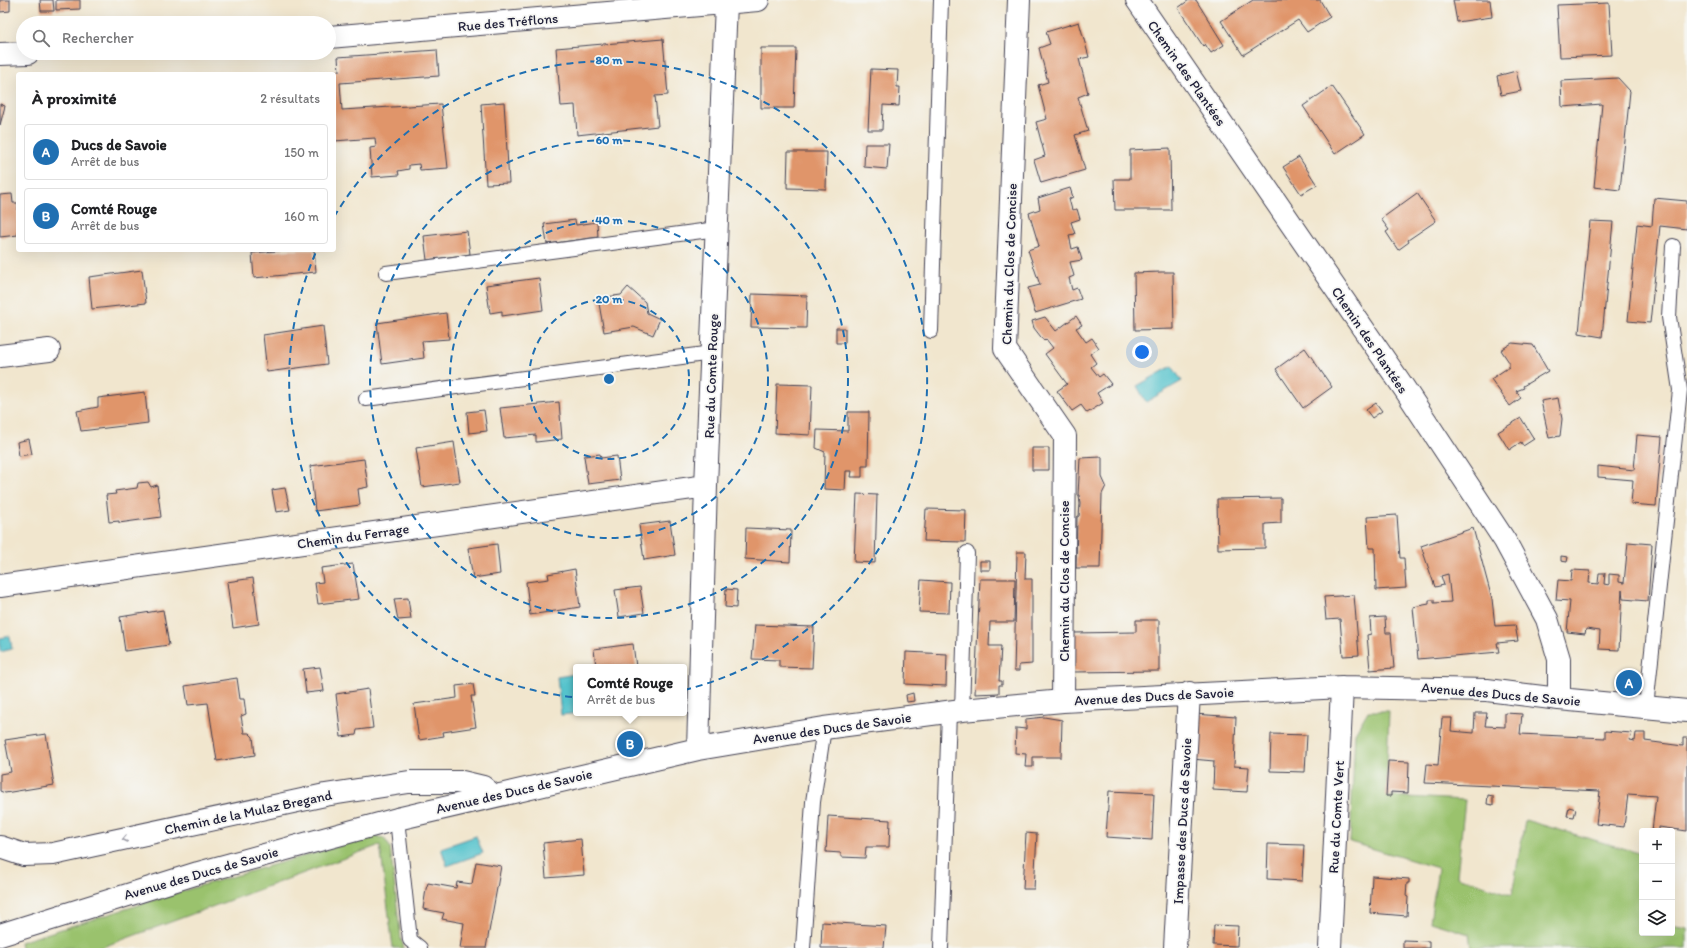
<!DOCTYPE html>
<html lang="fr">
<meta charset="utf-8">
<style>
body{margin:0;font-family:Itim,sans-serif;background:#f2f2f2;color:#202124}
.controls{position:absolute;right:12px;bottom:12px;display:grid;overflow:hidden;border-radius:4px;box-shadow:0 4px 16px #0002}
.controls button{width:36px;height:36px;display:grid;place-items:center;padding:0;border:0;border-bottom:1px solid #e0e0e0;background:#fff;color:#202124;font:20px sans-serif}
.you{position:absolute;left:1142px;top:352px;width:14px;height:14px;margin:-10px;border:3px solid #fff;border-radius:50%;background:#1a73e8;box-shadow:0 0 0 6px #1a73e833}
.badge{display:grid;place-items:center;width:26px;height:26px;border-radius:50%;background:#1f6fb2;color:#fff;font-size:13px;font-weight:700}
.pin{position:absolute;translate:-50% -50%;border:2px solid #fff;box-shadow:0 1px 4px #0006}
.popup{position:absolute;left:573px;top:664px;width:114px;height:52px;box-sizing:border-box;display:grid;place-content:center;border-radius:4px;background:#fff;filter:drop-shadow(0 1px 3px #0005);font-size:13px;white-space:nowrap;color:#757577}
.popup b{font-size:15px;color:#202124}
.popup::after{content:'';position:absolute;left:50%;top:100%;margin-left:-8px;border:8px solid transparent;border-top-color:#fff}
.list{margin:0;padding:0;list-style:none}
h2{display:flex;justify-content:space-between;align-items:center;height:52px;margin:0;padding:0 16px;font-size:17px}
h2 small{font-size:13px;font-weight:400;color:#757577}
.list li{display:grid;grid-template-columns:26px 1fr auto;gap:12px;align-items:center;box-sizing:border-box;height:56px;margin:0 8px 8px;padding:0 8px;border:1px solid #e0e0e0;border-radius:4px}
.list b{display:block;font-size:15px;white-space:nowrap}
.list p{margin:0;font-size:13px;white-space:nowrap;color:#757577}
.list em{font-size:13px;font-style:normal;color:#757577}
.icon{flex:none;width:22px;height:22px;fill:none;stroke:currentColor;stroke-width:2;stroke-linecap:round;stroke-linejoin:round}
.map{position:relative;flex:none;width:1687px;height:948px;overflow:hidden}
.search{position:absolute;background:#fff;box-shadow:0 4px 16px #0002;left:16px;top:16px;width:320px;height:44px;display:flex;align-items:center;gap:10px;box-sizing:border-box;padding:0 14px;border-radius:22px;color:#757577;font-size:15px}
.panel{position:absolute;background:#fff;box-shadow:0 4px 16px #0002;left:16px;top:72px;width:320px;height:180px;border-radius:4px}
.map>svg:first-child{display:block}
</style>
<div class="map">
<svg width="1687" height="948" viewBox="0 0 1687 948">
<rect width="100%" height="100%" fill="#f6f6f2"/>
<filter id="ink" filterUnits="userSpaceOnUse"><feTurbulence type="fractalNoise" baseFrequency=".025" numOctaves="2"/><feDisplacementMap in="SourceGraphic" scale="8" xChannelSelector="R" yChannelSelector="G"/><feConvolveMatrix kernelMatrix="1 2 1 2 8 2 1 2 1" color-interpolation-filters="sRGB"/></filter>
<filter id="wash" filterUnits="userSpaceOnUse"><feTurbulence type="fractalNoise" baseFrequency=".012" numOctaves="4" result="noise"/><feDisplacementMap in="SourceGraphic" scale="16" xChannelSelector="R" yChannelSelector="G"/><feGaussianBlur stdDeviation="0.9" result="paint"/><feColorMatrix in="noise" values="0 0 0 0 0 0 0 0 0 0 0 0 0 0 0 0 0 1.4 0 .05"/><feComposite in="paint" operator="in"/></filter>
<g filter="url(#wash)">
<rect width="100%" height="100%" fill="#f1e6ce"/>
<path fill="#9ac26d" stroke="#5e7254" d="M1368 711H1389L1386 796 1465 800 1457 876 1512 895 1525 820 1639 853 1642 870V933H1672V926L1687 929V948H1471L1469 934 1430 922 1438 868 1350 842 1355 733Z
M374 836 384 838 390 847 401 939 404 948H393L380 845 100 948H21L20 942 196 887Z"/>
<path fill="#55c3cc" stroke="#3c7284" d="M1172 366 1182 381 1146 402 1137 386Z
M10 636 12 649 0 652V638Z
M576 674V713H580L561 715 557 677Z
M476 836 483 853 447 866 441 848Z"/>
<g id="blocks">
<path fill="#e0956b" d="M0 0H10V11L0 12Z
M40 0H53L54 11H41Z
M56 0H80V9L56 10Z
M1189 0H1196L1224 45 1211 53 1205 44 1203 46 1178 8Z
M1253 0H1320L1330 17 1307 32 1298 20 1243 55 1221 21Z
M1453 0H1490L1492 17 1457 22Z
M1609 3 1612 55 1560 57 1557 5Z
M1079 22 1089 57 1079 59 1088 93 1078 97 1088 131 1075 135 1085 170 1041 183 1034 160 1045 156 1036 122 1047 119 1038 85 1048 82 1039 48 1050 44 1046 32Z
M663 39 668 95 655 96 658 126 577 135 575 105 561 106 556 48Z
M761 48H796L794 108H761Z
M437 50 439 76 340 83 342 110 441 104 448 168 420 170 419 164 409 165V169L398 171 399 175 372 177 370 148 376 147 375 138 334 141V74L313 73 339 71 338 57Z
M871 69 898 70 897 87H900L899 106 883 105 882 130H868Z
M1516 71 1521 91 1501 95 1497 76Z
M1618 78 1630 91 1620 190 1594 187 1602 104 1562 107 1561 81Z
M1332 86 1365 134 1335 154 1303 106Z
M504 102 509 183 486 184 481 104Z
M0 104 5 106 0 125Z
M865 144H889L887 169 864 167Z
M1170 148 1171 210H1115L1114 179H1130V150Z
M788 152H827L826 189 787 188Z
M1299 157 1317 185 1301 194 1283 167Z
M1070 188 1073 197 1069 199 1072 210 1077 209 1080 219 1071 222 1075 234 1069 235 1072 249 1078 247 1082 260 1070 262 1074 276 1069 278 1072 290 1077 288 1081 299 1035 313 1028 288 1040 285 1028 250 1039 246 1029 213 1040 209 1038 198Z
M1417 193 1436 221 1408 240 1409 242 1398 250 1386 232 1389 230 1381 219Z
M12 194 13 203H18V235L0 237V195Z
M1654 198 1687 201V229L1660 226 1650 323 1628 321 1637 224 1652 226Z
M575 220 576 225 597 222 598 237 547 244 544 224Z
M1590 221 1613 222 1602 337 1579 333Z
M467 231 470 254 427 260 424 236Z
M289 250H314L316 272 254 278 252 253Z
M142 270 146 303 92 309 89 277Z
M1161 272H1173L1174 329 1135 330 1134 273Z
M539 278 543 310 502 316V311L490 313 486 285Z
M628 287 645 302 647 313 660 319 653 335 634 327 604 332 598 298 621 295Z
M752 294 807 296 806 328 751 327Z
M446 313 449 339 422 341 424 358 382 364 377 323Z
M1076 316 1082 325 1076 328 1086 342 1092 338 1099 348 1090 354 1096 363 1091 367 1099 377 1103 374 1111 384 1097 393 1103 403 1087 413 1081 405 1072 411 1057 391 1067 384 1045 354 1053 348 1046 339 1044 341 1034 328 1032 321 1045 317 1056 331Z
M323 326 327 364 267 372 263 335Z
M836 328H845V343H836Z
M1512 343 1533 345 1548 371 1523 386 1524 388 1516 391 1521 398 1510 406 1491 379 1509 367V362L1501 350Z
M1305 348 1332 387 1303 408 1276 369Z
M777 384 812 385 810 435 775 433Z
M145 392 148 423 81 431 77 411 98 407V398Z
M1558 398 1562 419 1560 436 1549 438 1541 401Z
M559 402 562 439 536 442V435L504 438 500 408Z
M1376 403 1382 411 1372 418 1366 410Z
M484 410 487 431 469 433 467 412Z
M848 412H869L868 466H862V477H851L852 471H846L845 490 824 489 825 452 816 448 817 430 848 431Z
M1521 418 1534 439 1523 446 1521 442 1509 450 1498 432Z
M1637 435 1662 437 1656 506 1631 504 1633 480 1598 477V466L1634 470Z
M29 439 32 454 19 456 17 442Z
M454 442 460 482 422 487 416 448Z
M1032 448H1049V470H1032Z
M600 454 601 458 617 456 620 480 588 484 584 456Z
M1102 457V477L1106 486 1102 494 1100 568H1076L1077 517 1079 516 1080 504 1079 495H1078L1080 458Z
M364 459 368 487 358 489 360 505 315 511 310 466Z
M148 482 151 487 157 485 161 517 119 523V521L109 522 106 495 116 494 115 491 137 488 138 483Z
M285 488 290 510 276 512 272 490Z
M857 494 877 495 875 563 854 562Z
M1281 498V523L1265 524V548L1218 549 1217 499Z
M926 509 966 510 965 542 924 541Z
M1397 515 1400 558H1404L1406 588 1376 590 1375 548H1369L1367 517Z
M670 521 675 555 644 560 639 525Z
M746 528 791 530 790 562 745 559Z
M1473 528 1492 599 1495 626 1515 625 1518 641 1497 643 1499 652 1418 659 1413 607 1429 604V600H1434V603L1451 602 1448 574 1441 576 1444 585 1435 587 1421 546Z
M1628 542 1652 544 1648 601 1623 599 1622 590 1619 650 1599 649 1600 631 1586 629 1585 634 1567 632 1570 601 1556 600 1558 580 1571 581 1572 570 1590 571 1589 583 1598 584 1599 573H1605L1604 584 1609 585V574L1619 575V582L1624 583Z
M497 544 500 574 473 578 468 548Z
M1017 552H1026L1025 579H1032V664L1019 665V671H1014Z
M1561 556 1568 557 1567 562 1561 561Z
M980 561H990V570H980Z
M353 564 359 599 318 604 315 583 323 582 321 568Z
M575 569 580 607 530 615 526 582 549 579 548 574Z
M253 578 259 624 233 628 227 582Z
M980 579H1015L1014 622H990L989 646H1001L999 681H1002V685H999V693L975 694Z
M921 580 950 582 949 613 919 612Z
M640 587 644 613 619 617 615 590Z
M726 589 737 590 736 608 725 607Z
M1354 595 1359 655 1343 656 1340 619 1326 620 1324 597Z
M408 598 411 619 398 620 394 599Z
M163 610 169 645 125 651 120 617Z
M1385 617 1386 633H1391L1394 668 1370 670 1367 635 1371 634 1370 618Z
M1136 620H1159V671L1073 672V633L1136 632Z
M755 625 814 627 812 668 779 667V660L752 659Z
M633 644 636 667H596L594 649Z
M906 652 947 654 946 686 905 684Z
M320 667 324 691 306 693 303 669Z
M237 678 240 699H244L246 714 241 716 244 733H249L253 737 255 755 217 761 208 703 188 705 185 686Z
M473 684 475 696H471L476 727 443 732 444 736 419 740 414 704 457 698 456 686Z
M368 689 373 728 357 730 356 735 341 737 336 694Z
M913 693 914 701 907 702 906 695Z
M1475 713H1487L1485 726 1505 727V713L1522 714 1520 734 1605 738V731L1632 733 1630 740 1635 741 1636 733H1645V741L1683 746V738H1687V831L1659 827V831H1652L1656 796 1628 794 1624 827 1596 824 1600 791 1425 783 1427 764 1438 765 1442 718H1452L1451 731 1474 733Z
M1194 714 1236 717 1234 766 1249 767 1247 792 1213 790 1214 761 1192 759Z
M1044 717 1062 720 1061 757H1033V767H1025L1026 754 1015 753 1016 728 1026 729V719Z
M46 734 54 785 5 793 0 791V774L11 772 5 740Z
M1271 734 1307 735 1305 772 1270 771Z
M1388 761 1409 762 1408 793 1391 792V796H1386Z
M1109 791 1154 793 1152 840 1106 837Z
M1488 795 1493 796V805L1487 804Z
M1569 807 1576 809 1574 817 1567 816Z
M828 816 890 820 889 847H866L865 858 841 857V853L826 852Z
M1026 833 1037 834 1034 889H1023Z
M581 839 584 875 546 878 543 843Z
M1268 844 1304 845 1302 881 1267 879Z
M476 862 501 866 486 948H460L464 923 442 919 444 913 423 909 426 889 428 883 456 888 457 882 472 884Z
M1372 876 1409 879V883H1407L1406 896 1408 897 1407 916 1370 913Z
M822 922 886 926 884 948H821Z
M1214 925 1238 926 1237 946 1213 945Z
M1403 940 1429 941V948H1403Z"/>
</g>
</g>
<g filter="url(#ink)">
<use href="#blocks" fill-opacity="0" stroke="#413f51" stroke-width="1"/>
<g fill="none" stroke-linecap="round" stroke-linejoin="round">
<defs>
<path id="service" d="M386 273 717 229
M931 331 941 0
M366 399 712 353
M1646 707 1680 390 1669 317 1673 246
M962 710 967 553
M397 819 410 940 420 948
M803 948 813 802 824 728
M941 948 949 712"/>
<path id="minor" d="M1019 0 1005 349 1065 436 1063 701
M1137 0 1404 388 1505 541 1547 619 1559 659V699
M329 37 758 0
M0 54 28 53
M0 356 49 350
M0 586 706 486
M698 749 706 486 726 3
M0 847 24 855 53 854 325 795 409 782H462L483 787 494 796
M0 935 198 873 397 819 698 749 824 728 962 710 1063 701 1342 687 1487 690 1559 699 1687 711
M1175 948 1189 693
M1330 948 1342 687"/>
</defs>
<use href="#service" stroke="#413f51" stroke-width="16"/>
<use href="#minor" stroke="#413f51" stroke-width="24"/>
<use href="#service" stroke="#fff" stroke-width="14"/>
<use href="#minor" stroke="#fff" stroke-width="22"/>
</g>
<defs><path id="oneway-chevron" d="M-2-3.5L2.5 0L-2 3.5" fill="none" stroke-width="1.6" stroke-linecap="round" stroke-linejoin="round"/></defs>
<use stroke="#9c9ca7" href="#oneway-chevron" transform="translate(125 839) rotate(168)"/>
</g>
<g fill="none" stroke="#1f6fb2" stroke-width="2" stroke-dasharray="7 5">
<circle cx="609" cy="379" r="80"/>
<circle cx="609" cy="379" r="159"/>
<circle cx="609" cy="379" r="239"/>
<path d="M334 217A319 319 0 1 1 316 252"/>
</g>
<g text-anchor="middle" stroke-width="3.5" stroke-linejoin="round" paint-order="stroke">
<g font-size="14" fill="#22223b" stroke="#f6f6f2">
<text transform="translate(508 22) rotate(-5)" y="5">Rue des Tréflons</text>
<text transform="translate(1187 73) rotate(55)" y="5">Chemin des Plantées</text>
<text transform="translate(1009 264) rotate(-88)" y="5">Chemin du Clos de Concise</text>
<text transform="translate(1370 340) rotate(56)" y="5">Chemin des Plantées</text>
<text transform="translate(711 376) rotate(-88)" y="5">Rue du Comte Rouge</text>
<text transform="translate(353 536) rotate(-8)" y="5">Chemin du Ferrage</text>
<text transform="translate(1064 581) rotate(-90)" y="5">Chemin du Clos de Concise</text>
<text transform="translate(1501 694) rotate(5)" y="5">Avenue des Ducs de Savoie</text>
<text transform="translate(1154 696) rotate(-3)" y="5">Avenue des Ducs de Savoie</text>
<text transform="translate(832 728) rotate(-8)" y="5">Avenue des Ducs de Savoie</text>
<text transform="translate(514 791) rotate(-13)" y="5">Avenue des Ducs de Savoie</text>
<text transform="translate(248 812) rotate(-12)" y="5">Chemin de la Mulaz Bregand</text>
<text transform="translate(1336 817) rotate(-87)" y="5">Rue du Comte Vert</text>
<text transform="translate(1182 821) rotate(-87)" y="5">Impasse des Ducs de Savoie</text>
<text transform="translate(201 873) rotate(-16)" y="5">Avenue des Ducs de Savoie</text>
</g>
</g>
<circle cx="609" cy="379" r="6" fill="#1f6fb2" stroke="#f6f6f2" stroke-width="2"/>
<g font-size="12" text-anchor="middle" font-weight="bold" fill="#1f6fb2" stroke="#f6f6f2" stroke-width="3.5" stroke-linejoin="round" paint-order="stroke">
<text x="609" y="64">80 m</text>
<text x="609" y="144">60 m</text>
<text x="609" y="224">40 m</text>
<text x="609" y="303">20 m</text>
</g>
</svg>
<div class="controls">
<button>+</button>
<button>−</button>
<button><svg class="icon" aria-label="layers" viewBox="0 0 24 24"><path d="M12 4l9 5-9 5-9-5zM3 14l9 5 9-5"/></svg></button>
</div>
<div class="you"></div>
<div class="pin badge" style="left:1629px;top:683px">A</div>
<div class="pin badge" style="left:630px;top:744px">B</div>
<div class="popup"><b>Comté Rouge</b>Arrêt de bus</div>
<div class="search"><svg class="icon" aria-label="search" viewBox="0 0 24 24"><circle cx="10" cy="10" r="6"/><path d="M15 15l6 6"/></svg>Rechercher</div>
<section class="panel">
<h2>À proximité<small>2 résultats</small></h2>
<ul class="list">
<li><span class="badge">A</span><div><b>Ducs de Savoie</b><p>Arrêt de bus</p></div><em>150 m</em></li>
<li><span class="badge">B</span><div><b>Comté Rouge</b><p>Arrêt de bus</p></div><em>160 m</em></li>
</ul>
</section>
</div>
